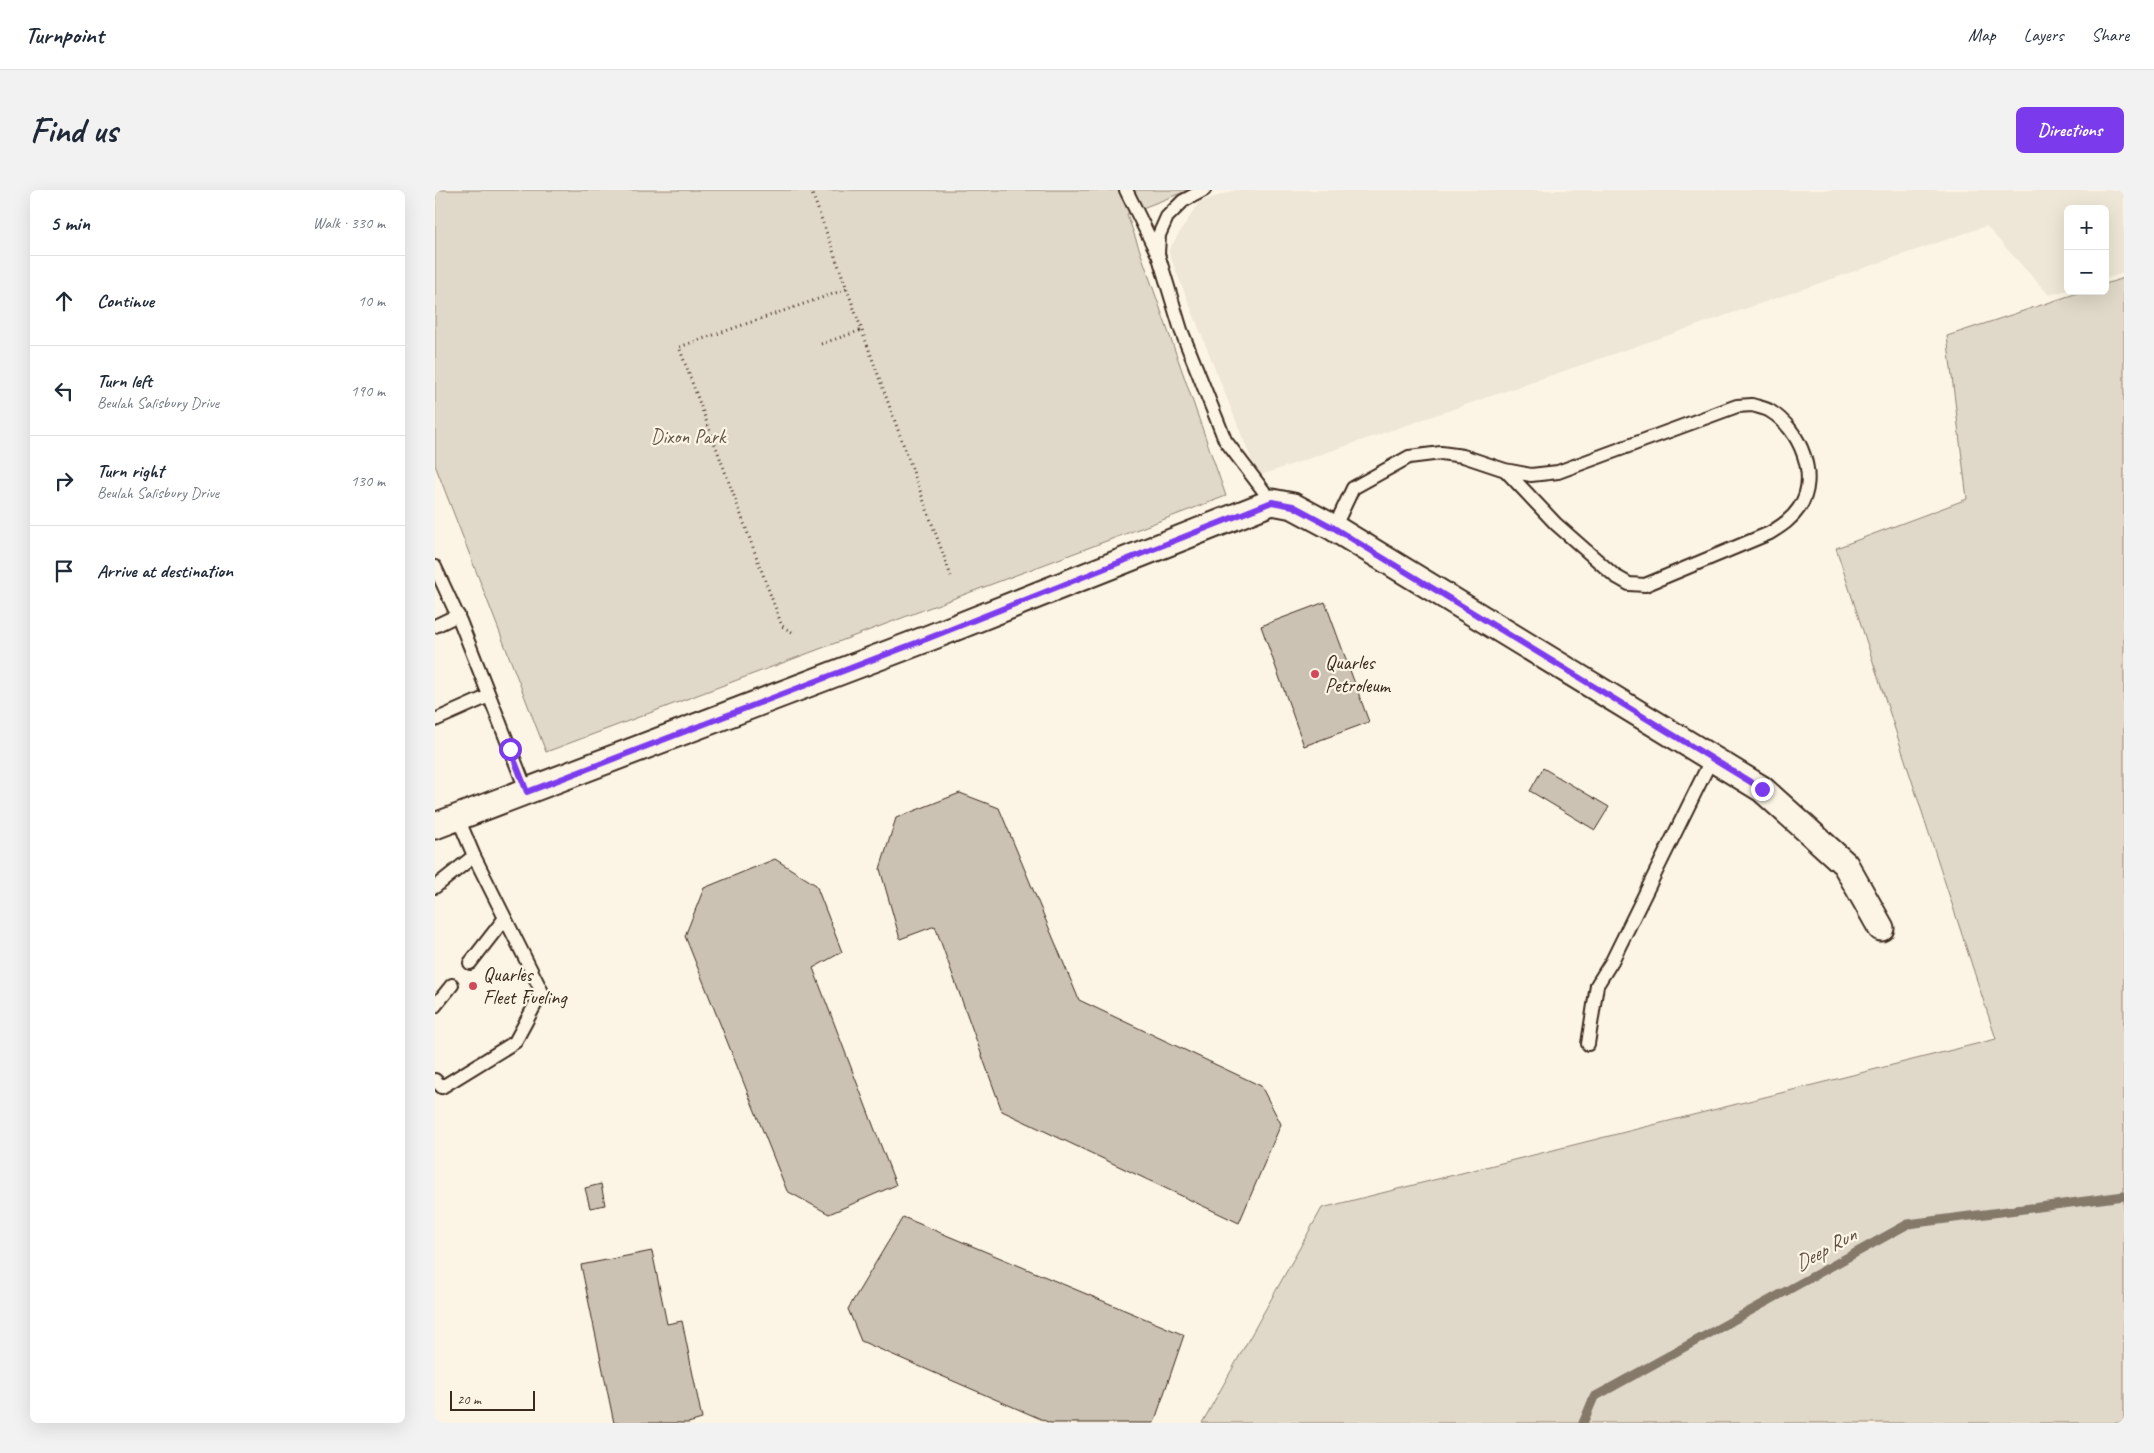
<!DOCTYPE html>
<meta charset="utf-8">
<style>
body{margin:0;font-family:Caveat,sans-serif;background:#f2f2f3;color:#1f2937}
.controls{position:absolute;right:15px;top:15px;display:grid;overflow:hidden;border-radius:8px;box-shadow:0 5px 20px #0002}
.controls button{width:45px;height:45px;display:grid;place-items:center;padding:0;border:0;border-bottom:1px solid #e0e1e3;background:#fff;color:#1f2937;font:25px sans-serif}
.scale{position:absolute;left:15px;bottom:12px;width:85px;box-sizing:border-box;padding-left:5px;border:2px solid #3b2a1e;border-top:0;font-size:14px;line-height:18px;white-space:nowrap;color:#3b2a1e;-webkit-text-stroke:4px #fcf5e5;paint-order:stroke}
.stop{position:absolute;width:15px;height:15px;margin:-11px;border:4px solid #7c3aed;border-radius:50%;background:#fff}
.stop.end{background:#7c3aed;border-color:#fff;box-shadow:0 1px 5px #0008}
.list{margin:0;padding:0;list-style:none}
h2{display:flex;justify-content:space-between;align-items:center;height:65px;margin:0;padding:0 20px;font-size:21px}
h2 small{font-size:16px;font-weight:400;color:#747a83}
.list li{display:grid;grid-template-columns:32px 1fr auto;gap:15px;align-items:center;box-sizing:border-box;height:90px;padding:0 20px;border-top:1px solid #e0e1e3}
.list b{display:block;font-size:19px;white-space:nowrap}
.list p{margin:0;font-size:16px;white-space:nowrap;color:#747a83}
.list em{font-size:16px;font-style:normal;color:#747a83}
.icon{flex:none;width:28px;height:28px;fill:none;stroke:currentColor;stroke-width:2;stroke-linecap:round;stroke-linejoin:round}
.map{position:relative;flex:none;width:1689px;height:1233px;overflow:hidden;border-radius:8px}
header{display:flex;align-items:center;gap:30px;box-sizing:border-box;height:70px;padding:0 25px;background:#fff;border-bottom:1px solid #e0e1e3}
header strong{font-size:24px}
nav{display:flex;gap:28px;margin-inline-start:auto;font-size:18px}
.intro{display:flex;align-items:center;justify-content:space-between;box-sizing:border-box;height:120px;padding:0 30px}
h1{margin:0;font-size:35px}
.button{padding:12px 22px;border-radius:8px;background:#7c3aed;color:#fff;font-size:18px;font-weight:700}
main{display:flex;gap:30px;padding:0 30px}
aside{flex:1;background:#fff;border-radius:8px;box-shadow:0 5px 20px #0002}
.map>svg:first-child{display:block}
</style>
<header>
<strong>Turnpoint</strong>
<nav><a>Map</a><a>Layers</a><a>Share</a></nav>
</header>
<div class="intro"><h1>Find us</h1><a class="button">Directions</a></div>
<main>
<aside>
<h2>5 min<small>Walk · 330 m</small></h2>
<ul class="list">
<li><svg class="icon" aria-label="ahead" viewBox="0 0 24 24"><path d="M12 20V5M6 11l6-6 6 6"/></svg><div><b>Continue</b></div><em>10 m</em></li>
<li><svg class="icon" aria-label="left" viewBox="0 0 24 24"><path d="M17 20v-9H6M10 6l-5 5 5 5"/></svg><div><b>Turn left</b><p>Beulah Salisbury Drive</p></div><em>190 m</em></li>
<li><svg class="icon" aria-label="right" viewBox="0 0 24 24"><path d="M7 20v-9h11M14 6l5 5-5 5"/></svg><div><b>Turn right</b><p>Beulah Salisbury Drive</p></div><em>130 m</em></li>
<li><svg class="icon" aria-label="arrive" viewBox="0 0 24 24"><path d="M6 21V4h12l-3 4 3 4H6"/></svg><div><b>Arrive at destination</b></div></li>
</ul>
</aside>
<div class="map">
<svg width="1689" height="1233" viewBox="0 0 1689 1233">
<rect width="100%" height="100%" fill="#fcf5e5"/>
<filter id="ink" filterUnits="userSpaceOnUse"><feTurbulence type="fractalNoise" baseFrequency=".02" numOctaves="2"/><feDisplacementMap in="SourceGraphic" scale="10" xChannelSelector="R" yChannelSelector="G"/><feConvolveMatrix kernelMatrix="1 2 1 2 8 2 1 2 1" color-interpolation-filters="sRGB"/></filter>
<g filter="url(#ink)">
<path fill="#eee6d6" d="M800 0H1689V83L1670 89V19H1633V100L1614 105 1551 36 823 286 733 61 764 12Z"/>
<path fill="#e0d8c8" stroke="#8e8173" d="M0 0H754L692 24 791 306 111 562 0 275Z
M1689 88V1233H767L887 1018 1561 849 1401 358 1532 309 1512 146 1649 101H1670V94Z"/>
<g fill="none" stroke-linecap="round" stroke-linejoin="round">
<path stroke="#85796b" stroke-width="9" d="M1148 1233 1159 1207 1473 1034 1689 1006"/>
</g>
<path fill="#ccc2b3" stroke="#3b2a1e" d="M890 412 934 532 869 556 826 436Z
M1108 578 1174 617 1160 640 1095 601Z
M525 603 564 618 644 810 826 896 846 934 804 1033 567 921 500 736 465 749 445 679 461 628Z
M340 669 381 695 407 762 378 778 461 995 394 1024 352 1001 250 746 269 698Z
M166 994 170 1015 155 1018 150 998Z
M468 1027 749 1145 719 1233H615L426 1151 413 1119Z
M217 1061 232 1134 247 1131 267 1229 253 1233H179L146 1075Z"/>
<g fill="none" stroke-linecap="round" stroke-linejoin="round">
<defs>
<path id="lane" d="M691 0 722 63
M769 0 748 11 732 27 724 45 723 64 746 140 790 250 837 312
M1317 215C1323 217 1330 218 1335 221 1365 239 1385 287 1364 318 1356 330 1346 336 1335 343L1210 395 1194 394 1180 386 1121 334 1070 280 1096 285 1123 282 1302 216Z
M899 338 918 298 974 267 1006 263 1028 266 1070 280
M0 377 25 431 92 602
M0 436 23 425
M0 530 54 506
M23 628 39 666 70 728 35 773
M0 697 39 666
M0 816 17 795
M1153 854 1162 795 1177 771 1277 568
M0 890 7 897 80 852 107 802 70 728"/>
<path id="street" d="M0 636 494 448 837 312 858 316 899 338 1327 599 1410 674 1446 738"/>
</defs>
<use href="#lane" stroke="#3b2a1e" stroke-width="16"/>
<use href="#street" stroke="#3b2a1e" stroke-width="29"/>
<path stroke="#3b2a1e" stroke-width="3" stroke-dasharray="1 4" stroke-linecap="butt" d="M376 0 516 386
M386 154 427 140
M357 442 347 436 244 157 412 99"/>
<use href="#lane" stroke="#fcf5e5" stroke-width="12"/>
<use href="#street" stroke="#fcf5e5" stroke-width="25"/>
</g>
</g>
<g fill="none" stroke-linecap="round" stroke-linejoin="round" filter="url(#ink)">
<path stroke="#7c3aed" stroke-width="6" d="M75 559 92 602 494 448 837 312 858 316 899 338 1327 599"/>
</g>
<g fill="#d1495b" stroke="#fcf5e5" stroke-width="2">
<circle cx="880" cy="484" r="5"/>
<circle cx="38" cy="796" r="5"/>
</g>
<g text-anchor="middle" stroke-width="4.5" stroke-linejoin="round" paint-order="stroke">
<g font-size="20" fill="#645648" stroke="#fcf5e5">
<text x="253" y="253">Dixon Park</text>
</g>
<g font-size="20" fill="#3b2a1e" stroke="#fcf5e5" text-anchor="start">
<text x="890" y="479">Quarles<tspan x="890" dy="23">Petroleum</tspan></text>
<text x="48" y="791">Quarles<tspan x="48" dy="23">Fleet Fueling</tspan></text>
</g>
<g font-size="21" font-style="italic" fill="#605144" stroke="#fcf5e5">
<text transform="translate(1390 1059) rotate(-29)" y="7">Deep Run</text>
</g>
</g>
</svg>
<div class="controls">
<button>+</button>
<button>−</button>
</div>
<div class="scale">20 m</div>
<div class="stop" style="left:75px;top:559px"></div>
<div class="stop end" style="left:1327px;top:599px"></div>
</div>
</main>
